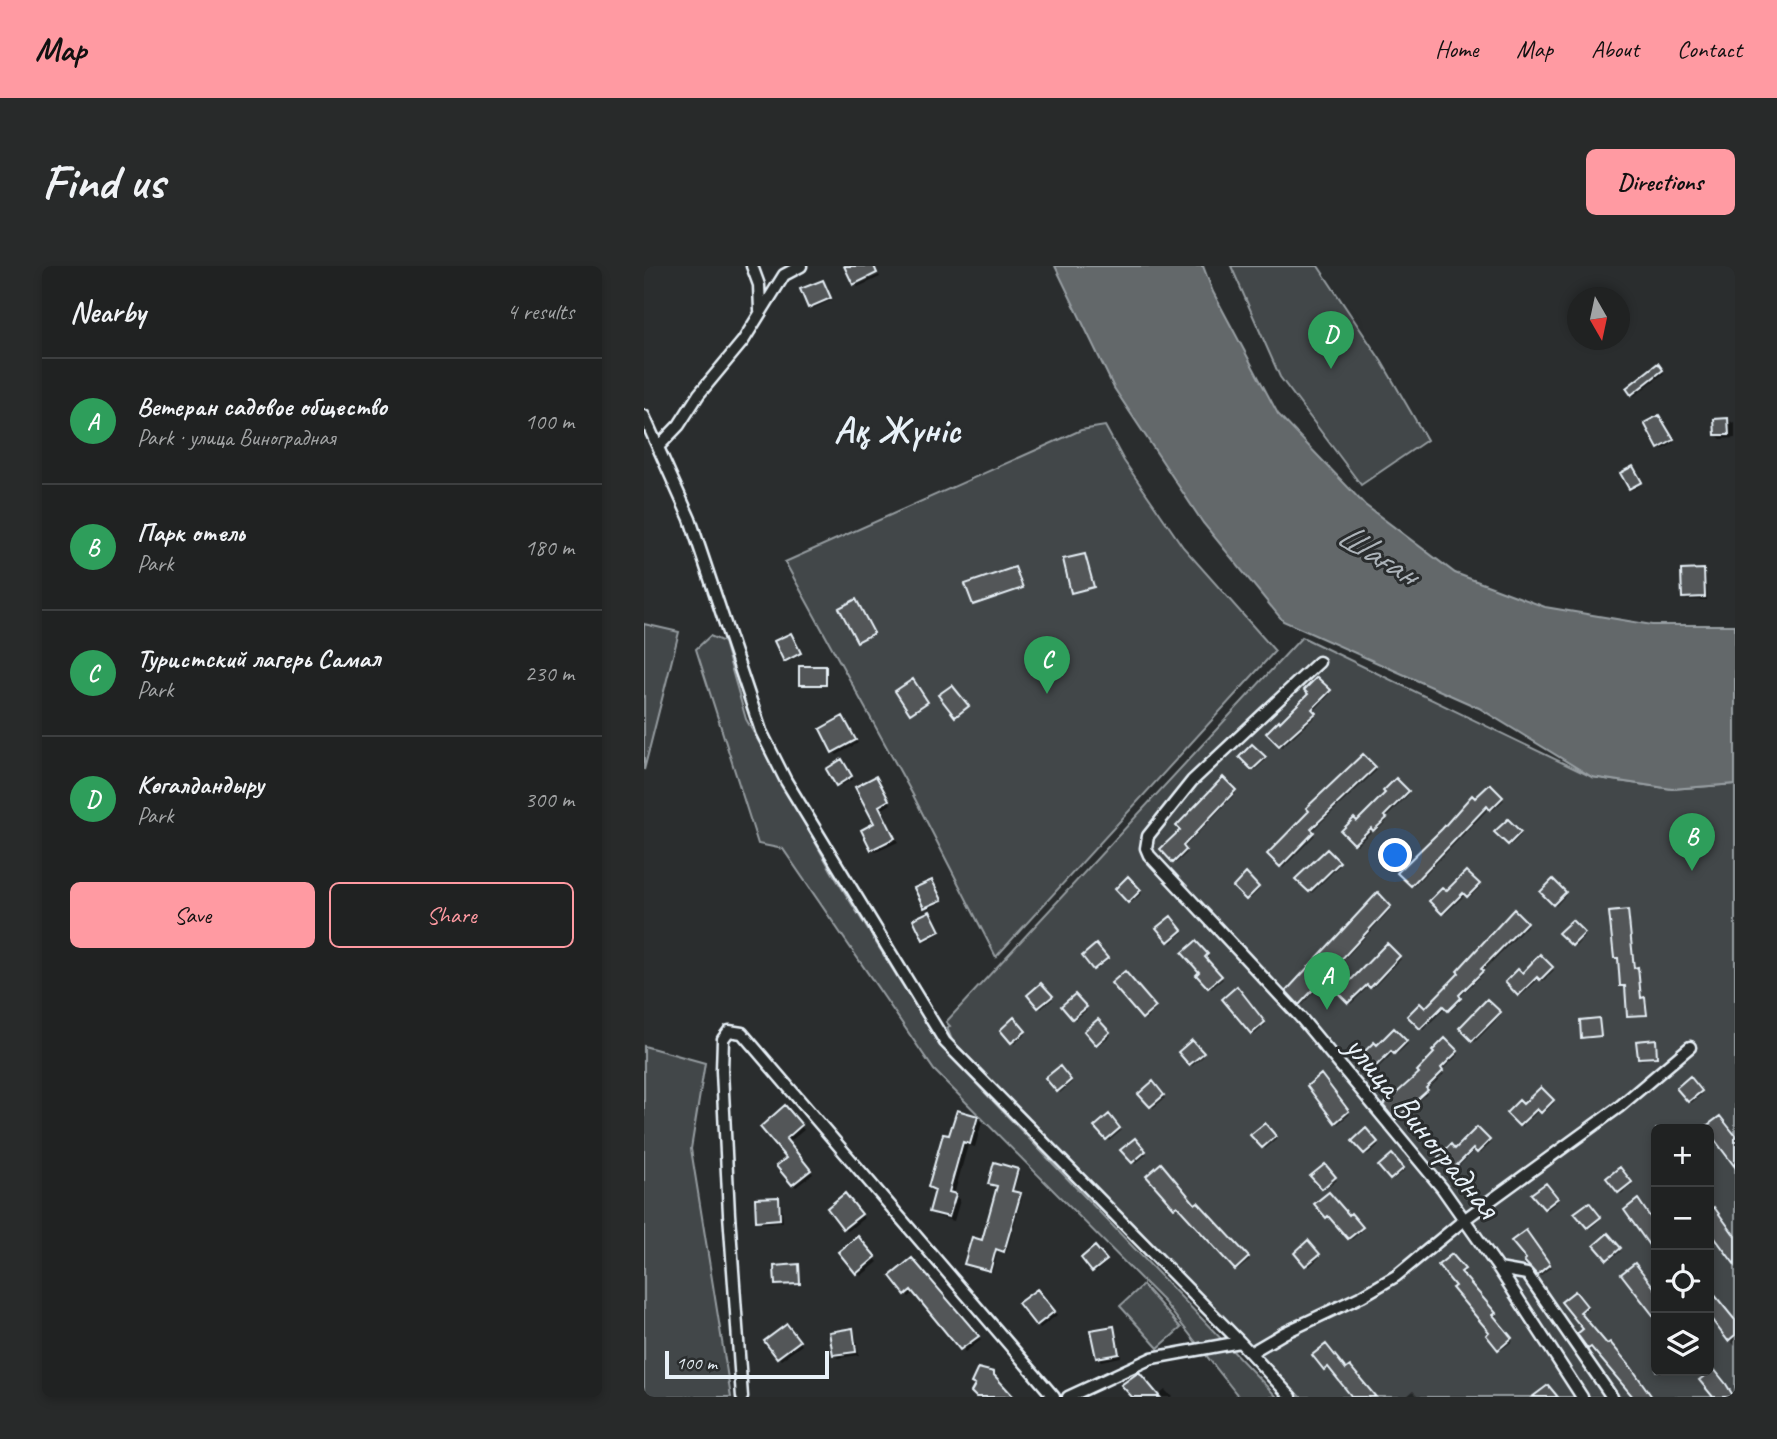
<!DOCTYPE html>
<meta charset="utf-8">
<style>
body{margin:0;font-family:Caveat,sans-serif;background:#282a2a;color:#f1f3f6}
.controls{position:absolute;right:21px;bottom:21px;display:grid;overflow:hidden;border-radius:10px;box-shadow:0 4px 10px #0003}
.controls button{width:63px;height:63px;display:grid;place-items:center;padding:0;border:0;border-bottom:2px solid #3d3f40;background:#202222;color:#f1f3f6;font:35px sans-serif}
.compass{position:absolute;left:923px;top:21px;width:63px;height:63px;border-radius:50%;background:#202222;box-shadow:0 4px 10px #0003;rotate:171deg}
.scale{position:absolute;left:21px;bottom:18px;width:164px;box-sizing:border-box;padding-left:7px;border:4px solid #e8f1f8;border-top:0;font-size:19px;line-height:24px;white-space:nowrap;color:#e8f1f8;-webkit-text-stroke:5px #2a2d2e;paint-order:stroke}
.you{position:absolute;left:752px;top:590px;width:24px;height:24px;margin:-18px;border:5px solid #fff;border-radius:50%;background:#1a73e8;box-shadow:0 0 0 10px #1a73e833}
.badge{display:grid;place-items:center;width:46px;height:46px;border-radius:50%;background:#ff9aa2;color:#fff;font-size:23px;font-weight:700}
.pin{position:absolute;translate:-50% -58px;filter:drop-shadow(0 2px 4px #0008)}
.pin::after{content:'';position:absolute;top:37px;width:24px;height:21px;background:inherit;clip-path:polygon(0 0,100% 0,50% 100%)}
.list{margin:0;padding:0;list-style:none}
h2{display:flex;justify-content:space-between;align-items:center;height:91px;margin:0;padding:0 28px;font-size:30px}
h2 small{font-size:23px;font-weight:400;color:#a2a4a5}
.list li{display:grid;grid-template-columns:46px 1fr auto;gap:21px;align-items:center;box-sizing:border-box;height:126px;padding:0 28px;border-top:2px solid #3d3f40}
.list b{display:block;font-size:26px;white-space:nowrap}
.list p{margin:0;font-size:23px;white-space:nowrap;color:#a2a4a5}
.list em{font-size:23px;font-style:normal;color:#a2a4a5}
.actions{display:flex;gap:14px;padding:21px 28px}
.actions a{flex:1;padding:16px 0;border:2px solid #ff9aa2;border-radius:10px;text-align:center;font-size:24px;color:#ff9aa2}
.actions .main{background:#ff9aa2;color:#111}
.icon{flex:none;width:38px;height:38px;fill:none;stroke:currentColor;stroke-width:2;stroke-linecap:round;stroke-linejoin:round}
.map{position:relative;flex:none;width:1091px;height:1131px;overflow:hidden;border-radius:10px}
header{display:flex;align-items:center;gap:42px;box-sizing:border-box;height:98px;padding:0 35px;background:#ff9aa2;color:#111}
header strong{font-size:33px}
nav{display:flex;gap:38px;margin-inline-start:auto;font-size:24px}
.intro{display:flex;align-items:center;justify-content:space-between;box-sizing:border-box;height:168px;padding:0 42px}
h1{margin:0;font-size:49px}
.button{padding:18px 32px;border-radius:10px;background:#ff9aa2;color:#111;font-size:24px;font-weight:700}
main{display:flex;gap:42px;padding:0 42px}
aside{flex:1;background:#202222;border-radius:10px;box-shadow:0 4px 10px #0003}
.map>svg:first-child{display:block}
</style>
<header>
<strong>Map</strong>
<nav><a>Home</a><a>Map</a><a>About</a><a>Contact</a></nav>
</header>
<div class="intro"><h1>Find us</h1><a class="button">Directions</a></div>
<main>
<aside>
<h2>Nearby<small>4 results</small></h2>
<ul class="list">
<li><span class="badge" style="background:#2e9e5b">A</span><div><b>Ветеран садовое общество</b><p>Park · улица Виноградная</p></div><em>100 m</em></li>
<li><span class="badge" style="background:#2e9e5b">B</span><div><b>Парк отель</b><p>Park</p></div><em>180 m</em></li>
<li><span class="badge" style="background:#2e9e5b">C</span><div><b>Туристский лагерь Самал</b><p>Park</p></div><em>230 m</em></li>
<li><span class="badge" style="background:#2e9e5b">D</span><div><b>Көгалдандыру</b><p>Park</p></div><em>300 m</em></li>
</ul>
<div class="actions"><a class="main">Save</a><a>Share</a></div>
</aside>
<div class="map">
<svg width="1091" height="1131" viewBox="0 0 1091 1131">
<rect width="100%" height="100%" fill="#2a2d2e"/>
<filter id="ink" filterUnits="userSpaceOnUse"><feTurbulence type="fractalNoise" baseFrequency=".0143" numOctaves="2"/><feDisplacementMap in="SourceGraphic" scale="14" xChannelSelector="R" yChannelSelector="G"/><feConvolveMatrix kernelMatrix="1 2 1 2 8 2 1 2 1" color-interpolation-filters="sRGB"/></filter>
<g filter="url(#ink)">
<path fill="#424648" stroke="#959ca0" stroke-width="2" fill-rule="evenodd" d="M587 0H674L738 96 783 174 717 219 636 111Z
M461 160 480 195 539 281 631 385 352 691 269 529 141 296 437 164Z
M0 358 35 366 0 504Z
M66 370 80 376 102 453 188 606 297 781 633 1131H595L520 1036 290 804 139 583 114 578 52 383Z
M658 371 948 511 1028 523 1091 518V1131H656L308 774 303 762 306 760 302 756ZM1012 863H1065V1105H1012Z
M0 780 61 797 47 883 87 1131H0Z
M499 1019 537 1062 514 1082 476 1040Z"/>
<path fill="#63686b" stroke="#989fa3" stroke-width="2" d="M411 0H559L569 26 634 148 721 239 811 307 901 341 1008 359H1091V518L1028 523 948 511 835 442 639 355 559 257 470 122Z"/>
<path fill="#0007" d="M235 9 236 11 214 21 212 19Z
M180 18 188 34 168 43 166 41Z
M1014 100 1020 107 990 130 984 123Z
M1016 153 1030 177 1018 184 1002 158Z
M1084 154 1091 158V172L1077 173 1072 168Z
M990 204 998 218 988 224 986 222Z
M1059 305 1062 308 1063 334H1043L1040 331Z
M149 371 158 389 143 396 141 395Z
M182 402 184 420H159L157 418Z
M673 414 687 427 669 446 672 450 638 481 624 467 637 458 667 428Z
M199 452 214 477 193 489 190 486Z
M608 480 622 494 611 504 598 491Z
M719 490 733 504 667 566 671 569 639 602 626 588Z
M199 497 209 513 196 520 194 519Z
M579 513 592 527 539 583 543 587 532 597 518 583 538 564Z
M235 515 247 538 237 544 254 576 232 586 219 565 233 558Z
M752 515 765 528 741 553 743 555 732 565 730 563 713 579 699 565 713 558 743 527Z
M846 520 860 534 849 544 846 541 770 620 756 607Z
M864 555 877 569 867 579 853 566Z
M683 585 696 599 668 627 654 613Z
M822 607 836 621 826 631 822 628 801 648 788 635 802 628Z
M602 610 615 624 605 634 591 621Z
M484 613 498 627 487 637 474 623Z
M909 615 922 629 912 640 898 626Z
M289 618 298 636 284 643 273 623Z
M734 629 747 643 658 739 645 725Z
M870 645 884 659 838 706 839 708 815 732 817 735 807 745 802 741 779 764 766 750 781 744 817 707Z
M984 646 991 703 995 705 998 733 1003 735 1004 750 987 751 985 749 983 721 978 720 976 693 972 691Z
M287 649 296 667 282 675 280 673Z
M527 653 539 666 527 677 515 663Z
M928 657 941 670 931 681 917 667Z
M552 677 565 691 562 693 579 713 567 723 555 709 557 707Z
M452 680 464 694 452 704 440 691Z
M743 680 757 693 729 722 726 719 707 738 693 724 707 717Z
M896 691 910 704 899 715 896 712 877 730 864 716 878 709Z
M481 707 512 743 501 754 469 717Z
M397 719 409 733 397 743 385 729Z
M593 723 622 758 610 769 581 733Z
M431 730 443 744 431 754 419 740Z
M843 735 857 749 831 776 817 762Z
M370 754 382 768 370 778 358 764Z
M955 754 958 771 941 773 939 771Z
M454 755 467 769 455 779 443 766Z
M750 764 764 778 753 788 750 786 733 803 719 789Z
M801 774 815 788 797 805 800 808 782 825 784 827 754 854 742 840 778 807Z
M1011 775 1014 792 997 794 995 792Z
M548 776 560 790 548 800 536 786Z
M416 803 428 816 416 827 404 813Z
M677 810 706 848 694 858 682 844Z
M1045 812 1058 828 1047 837 1034 822Z
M508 818 521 832 509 842 497 828Z
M897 823 910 837 900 847 896 843 878 861 864 847 879 841Z
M141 842 160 864 144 877 169 908 152 921 149 918 145 892 118 861Z
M465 851 477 865 465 875 453 861Z
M333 852 338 856 331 881 324 879 310 929 316 934 310 955 292 950 287 945 291 926 286 921 306 872Z
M620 859 633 873 621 883 609 869Z
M833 864 847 877 836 888 832 883 810 905 796 891 811 886Z
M722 865 735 879 723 889 711 875Z
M491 874 503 888 491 898 479 884Z
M748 890 761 904 749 914 737 901Z
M680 900 693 914 681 924 669 910Z
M976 903 988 919 977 928 964 913Z
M373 905 375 907 369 927 378 931 362 987 354 984 348 1006 324 1000 322 998 339 976 354 921 346 917Z
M505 910 551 940 554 938 606 994 594 1004 536 941 533 943 531 941Z
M902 919 914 935 903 944 890 929Z
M134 932 137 936 139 956 117 957 114 954Z
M204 933 220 952 204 965 200 962Z
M944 938 957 953 946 963 933 947Z
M673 939 705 952 707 950 719 964 707 974 687 951 685 953Z
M883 968 907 1001 896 1010 883 995Z
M964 970 977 985 966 994 953 979Z
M214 972 234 996 217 1010 196 987Z
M664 977 676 991 665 1001 652 987Z
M451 982 463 996 452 1006 439 992Z
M808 990 821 1006 818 1008 853 1050 850 1052 869 1075 857 1084 844 1069 847 1067Z
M154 1000 157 1019 134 1020 132 1018Z
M248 1010 288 1015 337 1074 321 1086 271 1026 265 1031Z
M1065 1024 1091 1056V1080L1065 1048Z
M396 1028 413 1049 396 1062 393 1058Z
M933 1029 944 1043 937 1048 963 1080H967L1000 1118 998 1120 1007 1131H991L950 1082 947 1084 945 1082 936 1068 941 1063 920 1036Z
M469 1062 472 1065 477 1091 457 1095 453 1091Z
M147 1063 158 1079 137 1094 134 1091Z
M208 1064 211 1067 215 1089 194 1092 190 1089Z
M480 1119 514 1130 521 1124 528 1131H488Z
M769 1125 775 1131H762Z"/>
<path fill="#535759" stroke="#e8f1f8" stroke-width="2" d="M200 0H230L233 7 209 19Z
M179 14 187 32 164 42 156 23Z
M1014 97 1019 104 987 129 982 122Z
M1015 149 1030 174 1014 183 1000 157Z
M1084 152 1085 169H1071L1070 153Z
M989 200 998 216 985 223 976 207Z
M441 288 450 321 427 327 419 293Z
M371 301 379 322 329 339 321 318Z
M1060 303 1061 331 1038 332 1037 304Z
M212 333 230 367 213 376 195 342Z
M147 367 157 387 140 396 130 375Z
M155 400H182V419H155Z
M673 411 687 424 668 443 672 447 635 480 622 467 635 454 636 456 664 428 660 424Z
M269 413 284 436 266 448 251 425Z
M308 419 325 440 311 451 294 429Z
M199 450 212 474 188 487 176 463Z
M608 478 622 491 608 504 595 491Z
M719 488 732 501 667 563 670 566 636 601 623 588 665 545 662 542Z
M198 493 208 510 192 520 182 503Z
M232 510 245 534 235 540 251 572 227 584 217 564 230 557 211 521Z
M579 511 592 524 539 580 542 584 529 597 516 583 536 564 532 560Z
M752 512 765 525 740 550 743 552 729 565 727 562 710 578 697 565 710 552 713 555 741 527 739 525Z
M846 518 859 531 846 544 843 540 767 620 753 607 798 563 828 529 831 532Z
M864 553 877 566 864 579 850 566Z
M683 583 696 596 665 626 651 613Z
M822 605 836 618 823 631 819 627 798 648 785 635 798 622 802 625Z
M602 607 615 621 602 634 589 621Z
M484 610 497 624 484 637 471 623Z
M909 613 922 626 909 639 896 626Z
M288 614 298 634 280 642 270 622Z
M734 626 747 640 655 739 642 725Z
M870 643 883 656 837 703 839 705 815 729 817 732 804 745 799 740 776 763 763 750 776 737 781 742 815 707 813 705Z
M984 644 990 702 994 701 997 732 1001 731 1003 749 983 750 981 720H976L974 692H970L965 646Z
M286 645 296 665 279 674 269 653Z
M527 650 538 664 524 676 512 662Z
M928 654 941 667 928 680 914 667Z
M552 675 564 688 561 691 578 710 564 722 552 709 555 706 538 687Z
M743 677 756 690 726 722 723 719 704 737 691 724 704 711 707 714Z
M452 678 464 692 449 704 438 690Z
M896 688 909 701 896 714 893 711 874 730 861 716 874 703 878 707Z
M481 705 512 741 498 753 467 717Z
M397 717 409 730 394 742 383 729Z
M593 720 621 756 607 768 578 733Z
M431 728 443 741 428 753 417 740Z
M843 733 857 746 828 775 815 762Z
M370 751 382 765 367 777 356 764Z
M955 752 957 770 937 772 936 754Z
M454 753 466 766 452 779 440 765Z
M750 762 763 775 750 788 747 785 730 802 717 789 730 776 733 779Z
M801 772 814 785 797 802 799 805 782 822 784 824 751 854 739 839 775 807 773 805 790 787 788 785Z
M1012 773 1013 791 994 792 992 775Z
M548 774 560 787 545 799 534 786Z
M416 800 427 814 413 826 401 812Z
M677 808 705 845 691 857 663 820Z
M1046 810 1058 825 1044 836 1032 822Z
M509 815 520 829 506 841 494 828Z
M897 821 910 834 897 847 893 843 875 860 862 847 875 834 879 838Z
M141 839 158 859 142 873 167 904 148 919 132 900 142 892 116 861Z
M313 844 334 850 326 878 319 876 305 926 312 928 305 951 285 946 291 924 284 921 299 868 305 869Z
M465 848 476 862 462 874 450 861Z
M1076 850 1091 869V901L1061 861Z
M621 857 632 870 618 882 606 869Z
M833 861 846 874 833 887 829 883 807 905 794 891 807 878 811 883Z
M722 862 734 876 720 888 708 875Z
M491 872 502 885 488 897 476 884Z
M748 888 760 902 746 914 734 900Z
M350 896 374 903 368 925 377 927 360 986 352 983 346 1005 320 998 328 971 338 974 353 920 344 918Z
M517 897 551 938 554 936 605 991 591 1004 533 940 530 942 502 910Z
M681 898 692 911 678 923 666 910Z
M976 901 988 916 974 927 962 912Z
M902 917 914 932 900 943 887 928Z
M685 926 705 949 707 947 719 961 704 973 684 950 682 952 670 938Z
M201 927 218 948 199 963 183 942Z
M135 931 136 953 112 955 111 932Z
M994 933 1012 960V989L980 944Z
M945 936 957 951 943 962 930 947Z
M1070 941 1091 970V999L1065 964V945Z
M882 964 906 998 893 1009 880 995 882 993 867 975Z
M964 967 977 982 963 994 950 979Z
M214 970 232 991 212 1008 194 986Z
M664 974 676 988 661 1000 650 987Z
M451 980 463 994 448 1006 437 992Z
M808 988 821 1003 817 1006 852 1047 849 1049 868 1072 854 1084 842 1069 845 1066 808 1022 811 1020 794 999Z
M268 992 335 1070 316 1084 267 1024 261 1029 246 1010Z
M991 997 1012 1024V1053L977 1008Z
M155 998 156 1018 131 1019 130 1000Z
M1065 1022 1091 1054V1069L1084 1075 1065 1050Z
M393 1023 411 1045 392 1060 374 1037Z
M931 1025 943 1040 936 1046 963 1078 966 1076 987 1101 1008 1131H989L947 1081 944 1083 933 1068 939 1063 917 1036Z
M143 1058 156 1075 133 1092 120 1075Z
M470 1060 475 1088 452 1092 446 1064Z
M209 1062 212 1086 189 1089 185 1066Z
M682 1078 702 1103 706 1100 732 1131H708L684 1101 680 1104 668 1089Z
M334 1102 350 1106V1109L370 1131H332L327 1126 331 1119 327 1117Z
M1070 1103 1082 1118 1090 1131H1069L1055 1114Z
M495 1106 516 1131H488L477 1119Z
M904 1119 914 1131H888Z"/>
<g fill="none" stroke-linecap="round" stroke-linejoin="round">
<defs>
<path id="minor" d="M108 0 115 19 116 44
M0 150 46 253 117 465 142 515 301 776 596 1076 647 1131
M14 181 35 159 55 128 99 75 140 9 157 0
M675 396 548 515 504 570 502 582 505 589 657 752 798 922 855 1003 938 1131
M855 1003 883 1008 968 1131
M606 1087 640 1067 718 1030 752 1010 821 953 975 841 1046 781
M98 1131 85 948 78 805 79 773 85 765 98 767 410 1131
M424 1131 508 1092 596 1076"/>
</defs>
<use href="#minor" stroke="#e8f1f8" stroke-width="15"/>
<use href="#minor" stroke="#2a2d2e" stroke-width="10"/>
</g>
</g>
<g text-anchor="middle" stroke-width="6" stroke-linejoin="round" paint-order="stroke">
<g font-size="35" fill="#e8f1f8" stroke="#2a2d2e">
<text transform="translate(779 860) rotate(51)" y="12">улица Виноградная</text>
</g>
<g font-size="37" font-weight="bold" fill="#e8f1f8" stroke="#2a2d2e">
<text x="253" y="176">Ақ Жүніс</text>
</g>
<g font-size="37" font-style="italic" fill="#acb3b9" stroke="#2a2d2e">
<text transform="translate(734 287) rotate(31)" y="13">Шаған</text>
</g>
</g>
</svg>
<div class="controls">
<button>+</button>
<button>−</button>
<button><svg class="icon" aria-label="locate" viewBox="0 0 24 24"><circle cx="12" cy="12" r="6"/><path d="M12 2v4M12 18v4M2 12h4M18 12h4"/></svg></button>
<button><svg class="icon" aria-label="layers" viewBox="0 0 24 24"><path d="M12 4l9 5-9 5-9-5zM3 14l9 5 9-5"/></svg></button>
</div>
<svg class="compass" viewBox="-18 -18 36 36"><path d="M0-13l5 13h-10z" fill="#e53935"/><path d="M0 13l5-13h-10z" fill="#a2a4a5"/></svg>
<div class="scale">100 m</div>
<div class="you"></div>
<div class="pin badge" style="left:683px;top:744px;background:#2e9e5b">A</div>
<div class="pin badge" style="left:1048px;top:605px;background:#2e9e5b">B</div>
<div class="pin badge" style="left:403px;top:428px;background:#2e9e5b">C</div>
<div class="pin badge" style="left:687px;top:103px;background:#2e9e5b">D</div>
</div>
</main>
